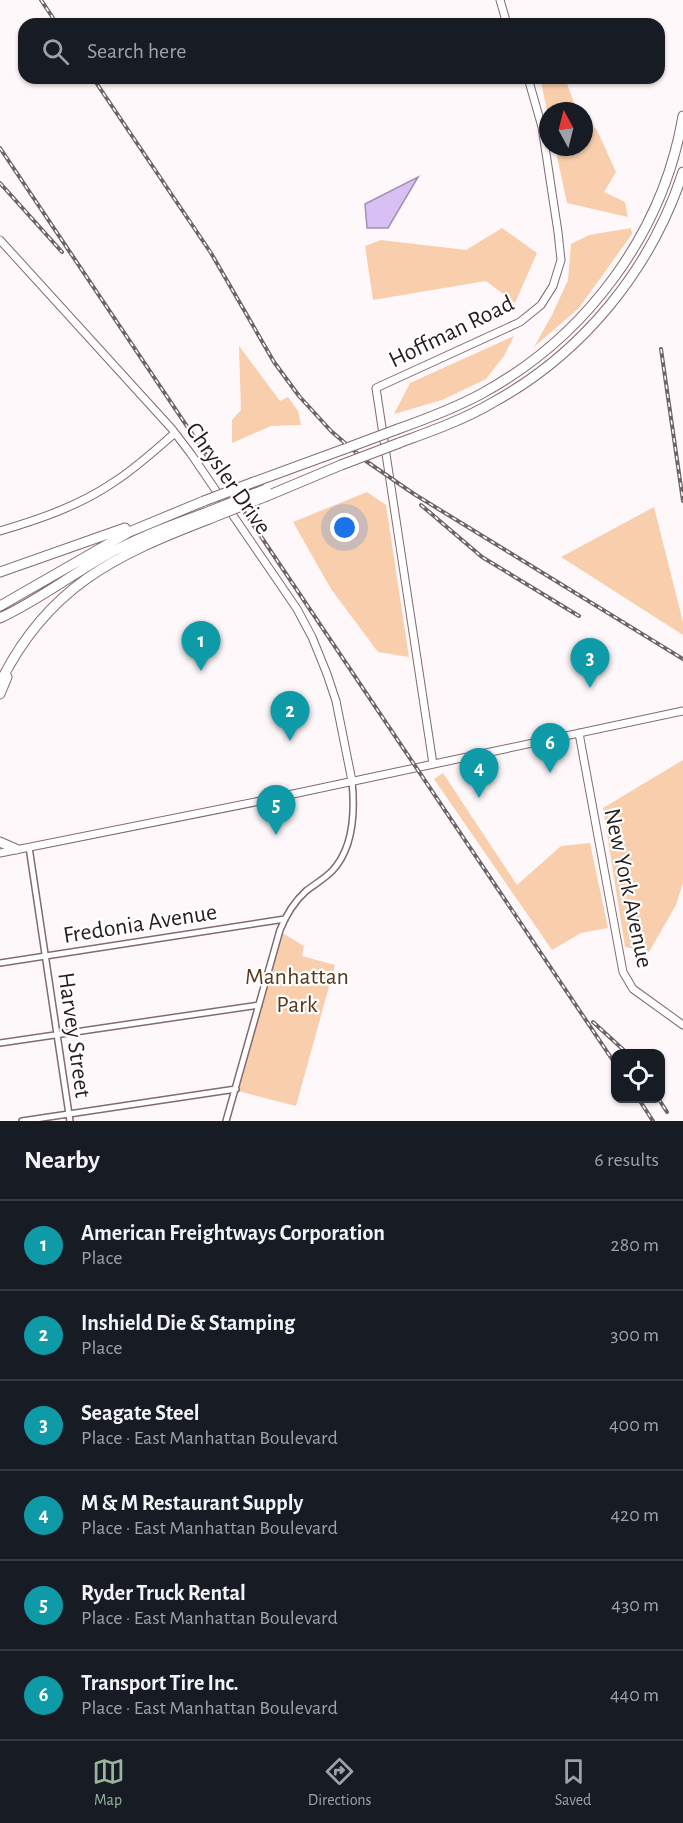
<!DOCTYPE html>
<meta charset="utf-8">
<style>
body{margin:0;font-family:"Alegreya Sans",sans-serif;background:#20242c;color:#f1f3f6}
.controls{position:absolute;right:18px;bottom:18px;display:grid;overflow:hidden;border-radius:12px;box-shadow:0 2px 4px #0004}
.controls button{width:54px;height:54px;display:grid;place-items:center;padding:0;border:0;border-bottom:2px solid #363941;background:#171b24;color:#f1f3f6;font:30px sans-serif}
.compass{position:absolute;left:539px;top:102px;width:54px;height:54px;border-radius:50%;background:#171b24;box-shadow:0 2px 4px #0004;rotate:353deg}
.you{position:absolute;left:345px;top:528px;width:21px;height:21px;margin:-15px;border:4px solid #fff;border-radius:50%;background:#1a73e8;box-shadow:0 0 0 9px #1a73e833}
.badge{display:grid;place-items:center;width:39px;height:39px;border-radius:50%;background:#97b49d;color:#fff;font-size:20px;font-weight:700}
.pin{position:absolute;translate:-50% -50px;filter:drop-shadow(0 2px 3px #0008)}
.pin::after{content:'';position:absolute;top:32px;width:21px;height:18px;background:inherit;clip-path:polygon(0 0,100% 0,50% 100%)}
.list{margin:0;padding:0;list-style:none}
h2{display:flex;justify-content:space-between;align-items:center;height:78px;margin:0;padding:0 24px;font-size:26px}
h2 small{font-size:20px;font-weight:400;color:#9ea1a6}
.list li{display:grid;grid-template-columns:39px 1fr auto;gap:18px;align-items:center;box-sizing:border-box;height:90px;padding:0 24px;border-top:2px solid #363941}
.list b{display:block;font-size:22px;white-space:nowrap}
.list p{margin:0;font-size:20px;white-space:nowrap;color:#9ea1a6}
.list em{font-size:20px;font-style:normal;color:#9ea1a6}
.icon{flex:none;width:33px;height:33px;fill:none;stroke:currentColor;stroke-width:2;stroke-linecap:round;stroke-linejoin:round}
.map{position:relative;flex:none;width:683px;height:1121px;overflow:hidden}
.search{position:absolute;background:#171b24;box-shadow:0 2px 4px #0004;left:18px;right:18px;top:18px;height:66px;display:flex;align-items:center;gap:15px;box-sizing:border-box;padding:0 21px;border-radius:18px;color:#9ea1a6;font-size:22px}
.sheet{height:618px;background:#171b24}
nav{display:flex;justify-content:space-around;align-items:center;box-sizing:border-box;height:84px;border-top:2px solid #363941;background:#171b24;font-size:16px;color:#9ea1a6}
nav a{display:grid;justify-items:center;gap:3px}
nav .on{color:#97b49d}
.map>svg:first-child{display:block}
</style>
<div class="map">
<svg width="683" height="1121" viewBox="0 0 683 1121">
<rect width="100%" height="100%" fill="#fef8fa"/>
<path fill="#f8ceac" d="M540 78H565L577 111H548V115Z
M584 117 597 130 616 172 604 192 625 202 628 217 567 203 555 147H584Z
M502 228 537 253 515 303 486 281 373 300 365 246 381 240 466 250Z
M631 228 632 234 579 308 534 347 552 315 568 280 571 244 589 235Z
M514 336 504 356 486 379 442 400 394 414 410 383Z
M239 346 280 401 288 397 298 411 301 425 271 426 232 443V420L241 410Z
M367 492 386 505 409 657 378 652 331 589 293 522Z
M654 507 683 622V635L561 557Z
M683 760V883L676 905 649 952 625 947 603 808Z
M443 773 517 885 561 846 590 843 608 928 581 933 552 950 434 779Z
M281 932 304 946 302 956 335 965 296 1106 238 1091Z"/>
<path fill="#d8c0f5" stroke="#a38fb5" stroke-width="1.5" d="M418 177 388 228H367L365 204Z"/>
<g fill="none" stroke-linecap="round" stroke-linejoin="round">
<defs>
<path id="street" d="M29 847 70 1121
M0 963 285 919
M0 1043 259 1005
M22 1121 236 1089
M226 1121 280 930C286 915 294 902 306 891 315 884 324 879 332 871 354 848 355 811 352 781"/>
<path id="secondary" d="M500 0 507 24
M0 240 172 429 191 454 297 609 312 637 327 674 336 701 352 781
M0 531C40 519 79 506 114 482 136 468 155 450 175 433
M579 733 623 972 633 989 683 1025
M433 764 376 388 520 322 541 305 553 286 561 260 558 232 542 127 528 78
M0 853 260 801 683 711"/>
<path id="highway" d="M398 429C426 419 455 408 481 394 586 337 663 234 683 116
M399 443C431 431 463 420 492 403 582 354 651 270 683 172
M254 482 347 448
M267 496 341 465
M0 572 125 528
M0 606 129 532 204 501
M0 618C37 601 68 577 103 557 136 538 170 526 205 513
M0 683C47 587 115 555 209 519
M0 694 7 677
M0 842 16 849"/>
</defs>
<use href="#street" stroke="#826a6f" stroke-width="8"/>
<use href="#secondary" stroke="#826a6f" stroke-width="9"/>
<use href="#highway" stroke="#826a6f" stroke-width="11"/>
<use href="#street" stroke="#fff" stroke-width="5"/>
<use href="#secondary" stroke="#fff" stroke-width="7"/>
<use href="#highway" stroke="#fff" stroke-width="9"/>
<defs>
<path id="rail" d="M41 0 57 24
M93 78 211 253 274 362 299 396 331 431 366 461 414 494 683 659
M0 148 616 1065
M0 183 62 252
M661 349 683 501
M421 505 482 557 579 616
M593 1022 628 1054
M638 1098 653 1121
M658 1098 667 1112"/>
</defs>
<use href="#rail" stroke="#6c6466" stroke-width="4"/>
<use href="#rail" stroke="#fff" stroke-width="1.5" stroke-dasharray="4.5" stroke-linecap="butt"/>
<defs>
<path id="highway-bridge" d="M347 448 398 429
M341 465 399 443
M204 501 254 482
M205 513 266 489
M209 519 267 496"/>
</defs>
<use href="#highway-bridge" stroke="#826a6f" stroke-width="11" stroke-linecap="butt"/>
<use href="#highway-bridge" stroke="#fff" stroke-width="9"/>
</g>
<g text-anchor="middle" stroke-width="4.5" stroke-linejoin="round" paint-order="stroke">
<g font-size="24" fill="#261d1f" stroke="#fff">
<text transform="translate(451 331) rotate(-26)" y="8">Hoffman Road</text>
<text transform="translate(229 478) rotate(55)" y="8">Chrysler Drive</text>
<text transform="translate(629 888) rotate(78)" y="8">New York Avenue</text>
<text transform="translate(140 923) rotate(-9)" y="8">Fredonia Avenue</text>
<text transform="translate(75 1035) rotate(82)" y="8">Harvey Street</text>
</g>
<g font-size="24" fill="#5a391c" stroke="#fff">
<text x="297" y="984">Manhattan<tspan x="297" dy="28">Park</tspan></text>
</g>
</g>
</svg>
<div class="controls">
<button><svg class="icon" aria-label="locate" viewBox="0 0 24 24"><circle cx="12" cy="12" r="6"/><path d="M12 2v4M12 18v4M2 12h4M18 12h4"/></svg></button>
</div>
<svg class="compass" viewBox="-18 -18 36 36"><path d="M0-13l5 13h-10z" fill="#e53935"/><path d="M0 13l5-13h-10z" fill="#9ea1a6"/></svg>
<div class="you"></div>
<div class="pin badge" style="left:201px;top:671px;background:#0f9aa8">1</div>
<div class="pin badge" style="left:290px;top:741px;background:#0f9aa8">2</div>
<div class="pin badge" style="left:590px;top:688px;background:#0f9aa8">3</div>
<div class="pin badge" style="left:479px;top:798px;background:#0f9aa8">4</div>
<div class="pin badge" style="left:276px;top:835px;background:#0f9aa8">5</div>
<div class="pin badge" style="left:550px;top:773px;background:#0f9aa8">6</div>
<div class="search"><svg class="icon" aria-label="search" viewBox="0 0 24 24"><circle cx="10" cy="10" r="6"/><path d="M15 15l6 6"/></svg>Search here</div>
</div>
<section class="sheet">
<h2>Nearby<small>6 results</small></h2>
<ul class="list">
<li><span class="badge" style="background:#0f9aa8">1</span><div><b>American Freightways Corporation</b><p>Place</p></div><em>280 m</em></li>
<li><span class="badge" style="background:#0f9aa8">2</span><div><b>Inshield Die &amp; Stamping</b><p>Place</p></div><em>300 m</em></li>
<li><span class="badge" style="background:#0f9aa8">3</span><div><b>Seagate Steel</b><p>Place · East Manhattan Boulevard</p></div><em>400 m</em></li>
<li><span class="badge" style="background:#0f9aa8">4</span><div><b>M &amp; M Restaurant Supply</b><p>Place · East Manhattan Boulevard</p></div><em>420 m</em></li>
<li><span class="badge" style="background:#0f9aa8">5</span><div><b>Ryder Truck Rental</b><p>Place · East Manhattan Boulevard</p></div><em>430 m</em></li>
<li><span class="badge" style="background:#0f9aa8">6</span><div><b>Transport Tire Inc.</b><p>Place · East Manhattan Boulevard</p></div><em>440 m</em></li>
</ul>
</section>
<nav>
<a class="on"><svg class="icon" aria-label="map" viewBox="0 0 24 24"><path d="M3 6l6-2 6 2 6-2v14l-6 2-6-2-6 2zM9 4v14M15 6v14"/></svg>Map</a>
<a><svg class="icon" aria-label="directions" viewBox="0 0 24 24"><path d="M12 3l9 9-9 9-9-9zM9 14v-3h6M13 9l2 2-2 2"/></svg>Directions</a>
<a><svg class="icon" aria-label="saved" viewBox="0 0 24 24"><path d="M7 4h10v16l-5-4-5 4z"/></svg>Saved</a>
</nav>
